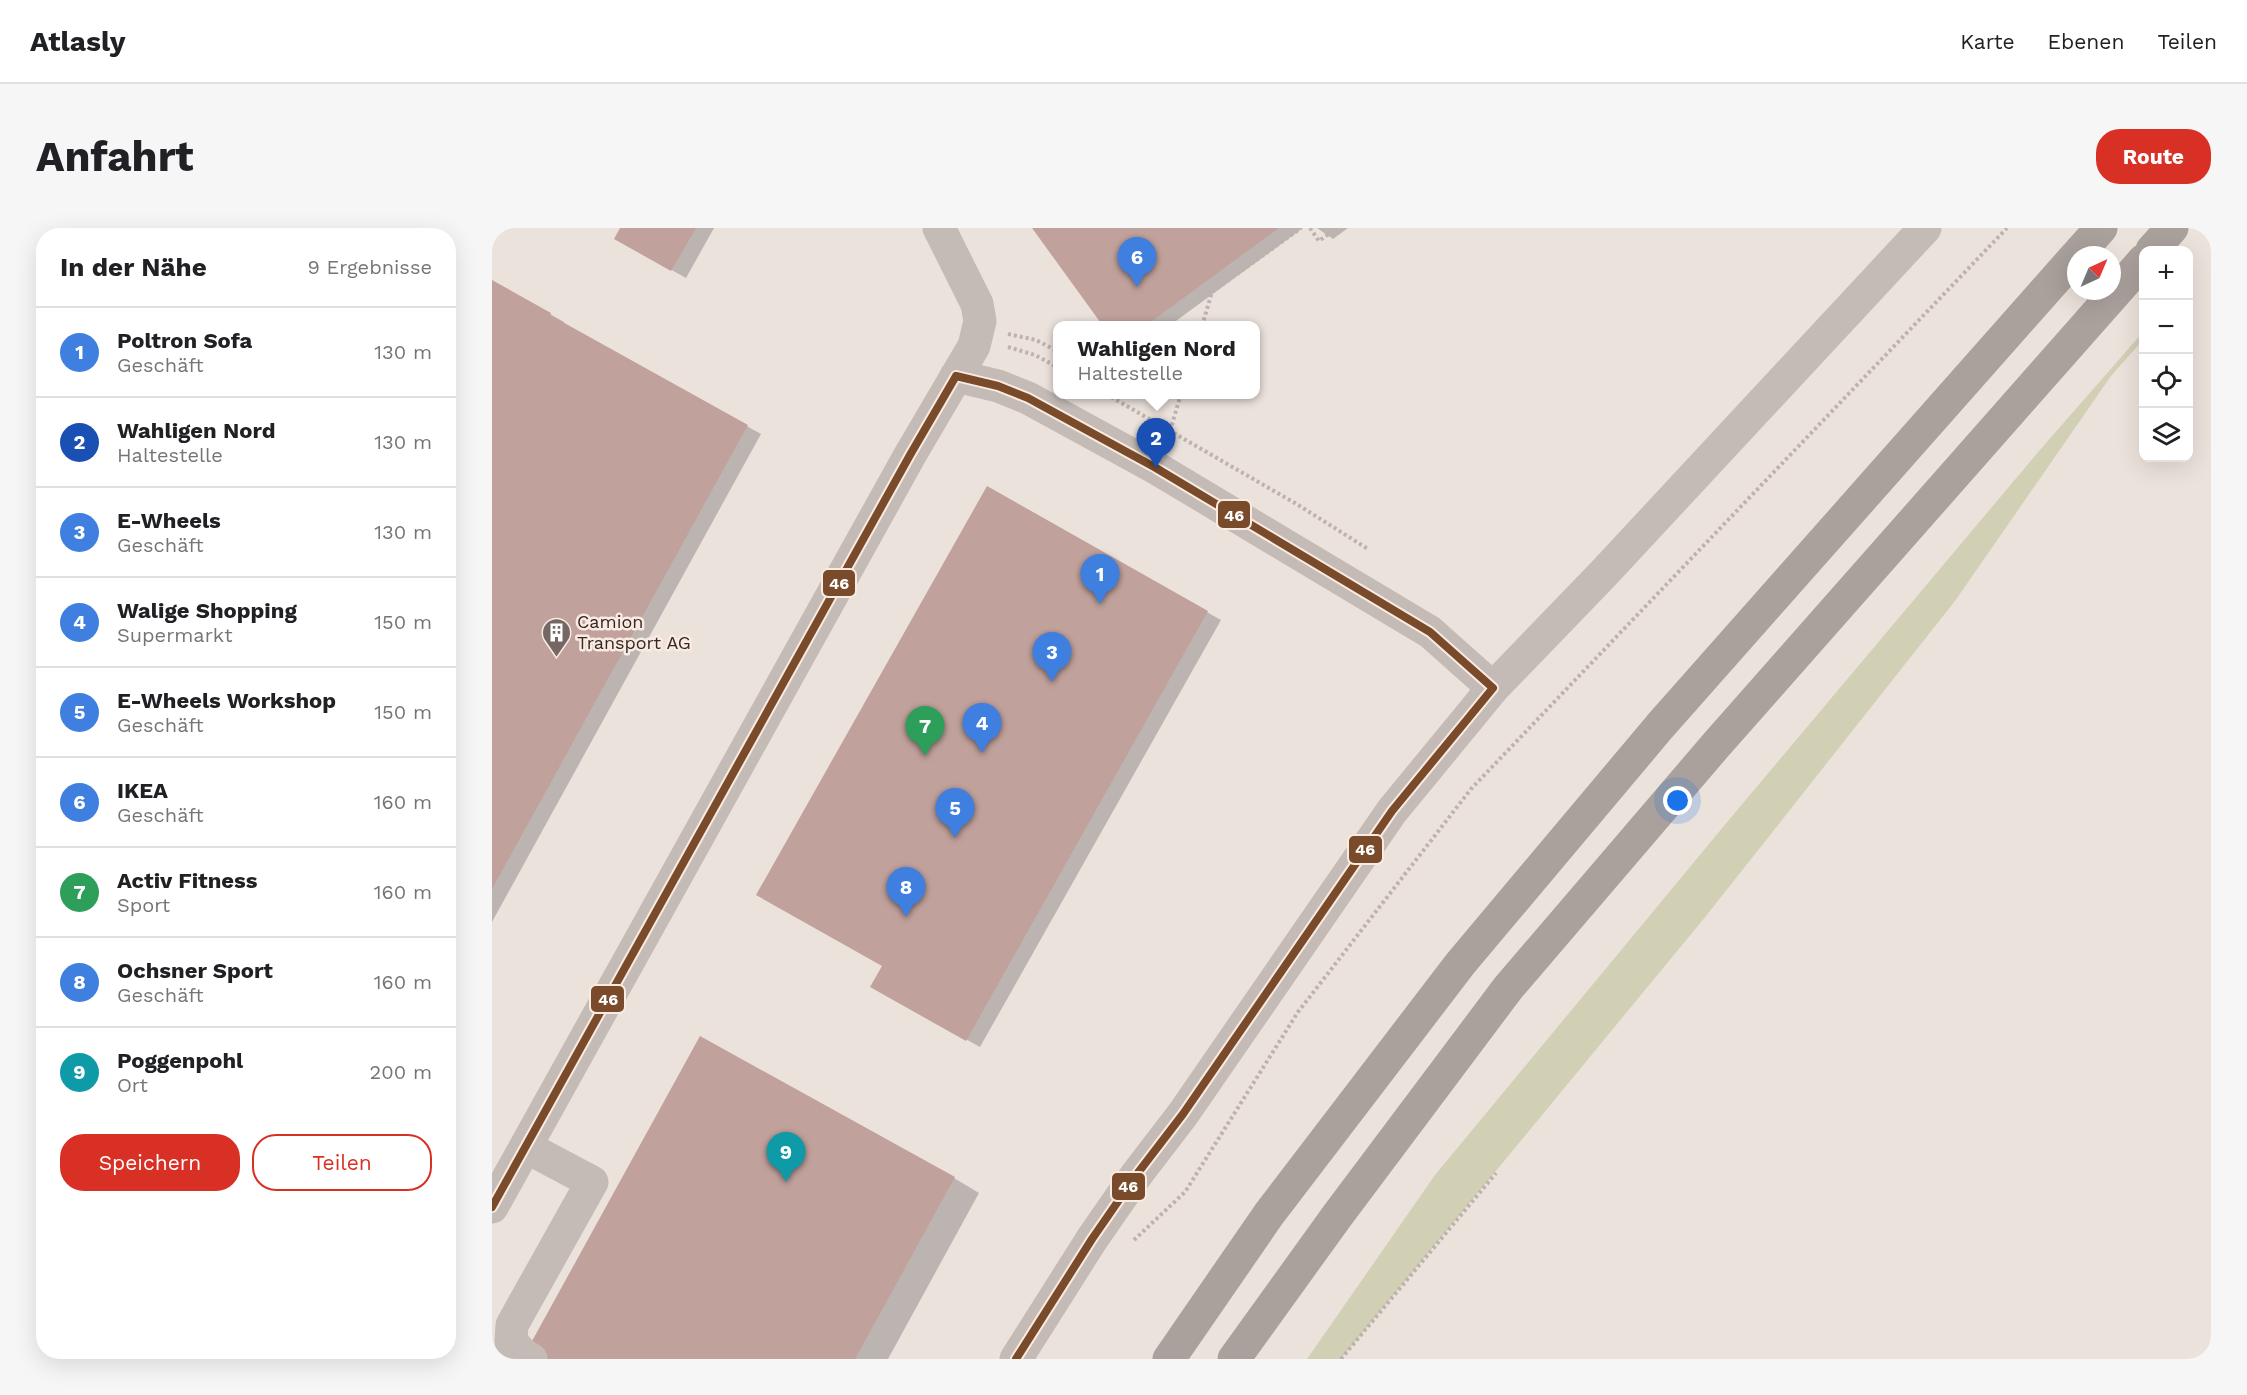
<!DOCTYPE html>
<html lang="de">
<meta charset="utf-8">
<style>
body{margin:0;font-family:"Work Sans",sans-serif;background:#f6f6f6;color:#202124}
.controls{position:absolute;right:18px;top:18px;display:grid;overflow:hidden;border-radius:12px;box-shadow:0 6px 24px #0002}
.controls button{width:54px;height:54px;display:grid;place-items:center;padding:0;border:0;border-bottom:2px solid #e0e0e0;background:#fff;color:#202124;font:30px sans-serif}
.compass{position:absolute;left:1575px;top:18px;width:54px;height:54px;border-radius:50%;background:#fff;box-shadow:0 6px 24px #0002;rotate:44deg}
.you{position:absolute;left:1186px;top:573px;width:21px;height:21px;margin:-15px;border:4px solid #fff;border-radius:50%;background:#1a73e8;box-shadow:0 0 0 9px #1a73e833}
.badge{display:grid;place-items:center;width:39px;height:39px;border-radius:50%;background:#d93025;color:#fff;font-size:20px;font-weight:700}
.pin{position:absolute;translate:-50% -50px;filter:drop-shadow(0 2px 3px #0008)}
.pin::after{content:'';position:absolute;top:32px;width:21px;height:18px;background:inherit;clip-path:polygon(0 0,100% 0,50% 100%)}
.popup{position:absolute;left:561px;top:93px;width:207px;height:78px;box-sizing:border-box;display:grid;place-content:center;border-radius:12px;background:#fff;filter:drop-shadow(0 2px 4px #0005);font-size:20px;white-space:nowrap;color:#757577}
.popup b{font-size:22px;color:#202124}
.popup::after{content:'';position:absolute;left:50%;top:100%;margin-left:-12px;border:12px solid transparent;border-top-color:#fff}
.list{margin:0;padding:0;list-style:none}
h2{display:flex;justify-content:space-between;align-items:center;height:78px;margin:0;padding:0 24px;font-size:26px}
h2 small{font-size:20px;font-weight:400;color:#757577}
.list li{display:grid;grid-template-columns:39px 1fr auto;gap:18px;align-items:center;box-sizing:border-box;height:90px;padding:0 24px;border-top:2px solid #e0e0e0}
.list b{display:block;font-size:22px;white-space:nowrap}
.list p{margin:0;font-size:20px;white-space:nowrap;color:#757577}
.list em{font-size:20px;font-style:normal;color:#757577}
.actions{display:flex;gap:12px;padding:18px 24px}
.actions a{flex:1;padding:14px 0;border:2px solid #d93025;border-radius:24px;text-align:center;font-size:21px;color:#d93025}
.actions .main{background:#d93025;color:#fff}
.icon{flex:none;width:33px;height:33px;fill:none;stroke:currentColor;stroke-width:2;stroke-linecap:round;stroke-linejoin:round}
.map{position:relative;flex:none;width:1719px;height:1131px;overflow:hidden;border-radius:24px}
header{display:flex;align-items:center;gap:36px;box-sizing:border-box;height:84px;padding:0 30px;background:#fff;border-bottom:2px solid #e0e0e0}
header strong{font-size:28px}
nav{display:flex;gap:33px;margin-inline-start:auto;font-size:21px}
.intro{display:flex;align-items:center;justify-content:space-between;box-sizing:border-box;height:144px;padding:0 36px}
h1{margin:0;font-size:42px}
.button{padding:15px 27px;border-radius:24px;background:#d93025;color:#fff;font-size:21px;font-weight:700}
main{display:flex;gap:36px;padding:0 36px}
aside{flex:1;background:#fff;border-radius:24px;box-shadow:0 6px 24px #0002}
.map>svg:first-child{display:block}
</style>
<header>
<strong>Atlasly</strong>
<nav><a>Karte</a><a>Ebenen</a><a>Teilen</a></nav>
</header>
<div class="intro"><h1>Anfahrt</h1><a class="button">Route</a></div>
<main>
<aside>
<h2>In der Nähe<small>9 Ergebnisse</small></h2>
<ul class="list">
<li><span class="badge" style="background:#3f7fe0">1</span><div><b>Poltron Sofa</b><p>Geschäft</p></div><em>130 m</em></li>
<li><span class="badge" style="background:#1a4fb4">2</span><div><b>Wahligen Nord</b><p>Haltestelle</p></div><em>130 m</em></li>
<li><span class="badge" style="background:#3f7fe0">3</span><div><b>E-Wheels</b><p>Geschäft</p></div><em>130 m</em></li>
<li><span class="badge" style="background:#3f7fe0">4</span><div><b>Walige Shopping</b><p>Supermarkt</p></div><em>150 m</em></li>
<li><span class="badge" style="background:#3f7fe0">5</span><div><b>E-Wheels Workshop</b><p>Geschäft</p></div><em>150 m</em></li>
<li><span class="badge" style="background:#3f7fe0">6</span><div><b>IKEA</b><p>Geschäft</p></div><em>160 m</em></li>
<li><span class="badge" style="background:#2e9e5b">7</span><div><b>Activ Fitness</b><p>Sport</p></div><em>160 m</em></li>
<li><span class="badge" style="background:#3f7fe0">8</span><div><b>Ochsner Sport</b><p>Geschäft</p></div><em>160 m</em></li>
<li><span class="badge" style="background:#0f9aa8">9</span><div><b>Poggenpohl</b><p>Ort</p></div><em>200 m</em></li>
</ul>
<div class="actions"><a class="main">Speichern</a><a>Teilen</a></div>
</aside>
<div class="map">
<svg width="1719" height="1131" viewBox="0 0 1719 1131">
<rect width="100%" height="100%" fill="#ece2dc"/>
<path fill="#d1d0b5" d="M1651 104V112L1619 148 1463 373 1214 688 849 1131H815L943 947 1236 593 1547 223Z"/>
<path fill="#0003" d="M130 0H222L194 50 124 11Z
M542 0H811L677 98H613Z
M825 0H856L841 11Z
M0 53 72 94V96L269 206 0 694Z
M495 260 729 392 488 819 380 759 392 738Z
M462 950 487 965 396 1131H50Z"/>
<path fill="#c1a19c" d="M128 0H204L179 43 122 11Z
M540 0H787L653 98H611Z
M0 52 59 85 58 87 256 197 0 661Z
M495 258 716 383 474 813 378 759 390 738 264 667Z
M208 808 463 949 363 1131H48L34 1124Z"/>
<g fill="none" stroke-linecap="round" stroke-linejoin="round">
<path stroke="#bdb2ae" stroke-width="4" stroke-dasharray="3 3" stroke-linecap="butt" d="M818 0 827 13 845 0
M710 98 720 64 809 0
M516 106 544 112 565 123
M516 119 543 127 565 139
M614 166 803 275 876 321
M678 203 689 166
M642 1012 693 964 806 784 979 561 1515 0
M849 1131 1004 945"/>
<path stroke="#c4bab6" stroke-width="33" d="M464 148 506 158 536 170 664 240 938 404 1001 460
M34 919 100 954 20 1097 19 1113 31 1127 39 1131
M0 979 418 227 482 118 488 93 485 76 447 0
M524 1131 600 1011 645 946 691 886 900 583 1001 460 1112 345 1433 0"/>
<path stroke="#aaa19c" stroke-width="33" d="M1660 22 1680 0
M1585 27 1609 0
M677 1131 777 986 968 736 1168 498 1584 28
M742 1131 845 988 1016 760 1224 517 1652 32"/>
<defs>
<path id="bus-1" d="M464 148 506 158 536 170 664 240 938 404 1001 460
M0 979 418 227 464 148
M524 1131 600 1011 645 946 691 886 900 583 1001 460"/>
</defs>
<use href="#bus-1" stroke="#faebe2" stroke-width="12"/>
<use href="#bus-1" stroke="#7a4b2a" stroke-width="8"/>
</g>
<defs>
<symbol id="building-pin" viewBox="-11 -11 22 30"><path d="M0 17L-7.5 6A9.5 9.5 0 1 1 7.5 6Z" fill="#756864" stroke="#faebe2"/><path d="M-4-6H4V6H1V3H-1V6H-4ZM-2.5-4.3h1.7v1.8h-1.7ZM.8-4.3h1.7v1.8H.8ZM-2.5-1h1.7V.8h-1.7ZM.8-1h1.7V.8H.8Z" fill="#fff"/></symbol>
</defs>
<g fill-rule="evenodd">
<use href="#building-pin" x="48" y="388" width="33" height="45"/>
</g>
<g text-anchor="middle" stroke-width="5" stroke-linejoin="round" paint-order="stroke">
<g font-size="18" fill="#352724" stroke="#faebe2" text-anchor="start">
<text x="85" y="400">Camion<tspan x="85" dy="21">Transport AG</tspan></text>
</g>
</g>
<g stroke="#faebe2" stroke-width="2">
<rect x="725" y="272" width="34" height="29" rx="6" fill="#7a4b2a"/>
<rect x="330" y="341" width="34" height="28" rx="6" fill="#7a4b2a"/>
<rect x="856" y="607" width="35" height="29" rx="6" fill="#7a4b2a"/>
<rect x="98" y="757" width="35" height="28" rx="6" fill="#7a4b2a"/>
<rect x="619" y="944" width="35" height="29" rx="6" fill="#7a4b2a"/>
</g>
<g font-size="16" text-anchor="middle" font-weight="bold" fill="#fff">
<text x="742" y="293">46</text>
<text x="347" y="361">46</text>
<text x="873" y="627">46</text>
<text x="116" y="777">46</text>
<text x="636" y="964">46</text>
</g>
</svg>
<div class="controls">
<button>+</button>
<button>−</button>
<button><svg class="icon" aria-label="locate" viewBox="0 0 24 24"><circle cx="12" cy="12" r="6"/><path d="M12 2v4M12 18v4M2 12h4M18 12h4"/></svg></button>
<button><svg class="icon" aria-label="layers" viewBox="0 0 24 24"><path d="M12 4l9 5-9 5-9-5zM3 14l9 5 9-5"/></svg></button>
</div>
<svg class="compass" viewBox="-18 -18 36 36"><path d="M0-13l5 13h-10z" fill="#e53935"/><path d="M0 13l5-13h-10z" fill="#757577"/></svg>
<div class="you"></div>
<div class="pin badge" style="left:608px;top:376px;background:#3f7fe0">1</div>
<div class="pin badge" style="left:664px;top:240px;background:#1a4fb4">2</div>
<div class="popup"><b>Wahligen Nord</b>Haltestelle</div>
<div class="pin badge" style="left:560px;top:454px;background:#3f7fe0">3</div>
<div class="pin badge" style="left:490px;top:525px;background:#3f7fe0">4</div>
<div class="pin badge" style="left:463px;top:610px;background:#3f7fe0">5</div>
<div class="pin badge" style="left:645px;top:59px;background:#3f7fe0">6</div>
<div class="pin badge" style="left:433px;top:528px;background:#2e9e5b">7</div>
<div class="pin badge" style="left:414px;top:689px;background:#3f7fe0">8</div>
<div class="pin badge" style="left:294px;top:954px;background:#0f9aa8">9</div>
</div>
</main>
